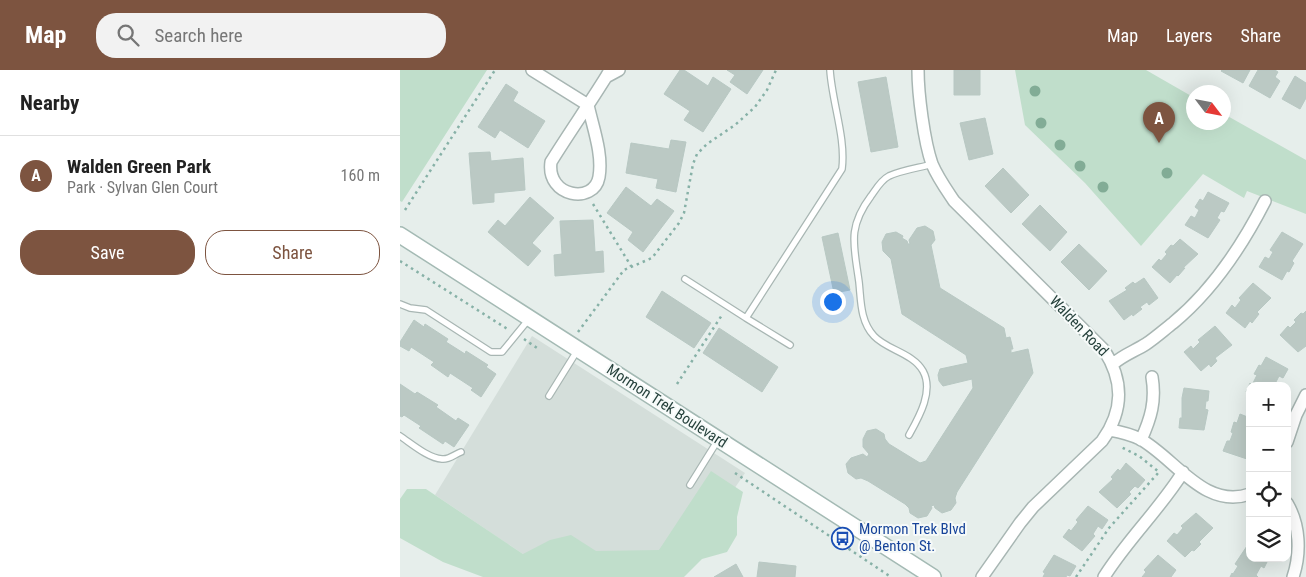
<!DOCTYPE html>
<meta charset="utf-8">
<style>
body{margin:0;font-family:"Roboto Condensed",sans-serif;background:#f2f2f2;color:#222}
.controls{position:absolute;right:15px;bottom:15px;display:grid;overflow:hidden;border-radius:10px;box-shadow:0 5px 20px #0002}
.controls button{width:45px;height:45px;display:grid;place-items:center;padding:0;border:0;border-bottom:1px solid #e0e0e0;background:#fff;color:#222;font:25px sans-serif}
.compass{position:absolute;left:786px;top:15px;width:45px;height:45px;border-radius:50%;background:#fff;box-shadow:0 5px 20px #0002;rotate:122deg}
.you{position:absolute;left:432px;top:231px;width:18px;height:18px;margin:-12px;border:4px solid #fff;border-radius:50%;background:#1a73e8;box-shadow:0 0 0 8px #1a73e833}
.badge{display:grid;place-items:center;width:32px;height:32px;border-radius:50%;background:#7d5440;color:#fff;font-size:16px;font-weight:700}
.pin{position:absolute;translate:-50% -41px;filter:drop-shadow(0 1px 2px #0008)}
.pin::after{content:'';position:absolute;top:26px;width:18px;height:15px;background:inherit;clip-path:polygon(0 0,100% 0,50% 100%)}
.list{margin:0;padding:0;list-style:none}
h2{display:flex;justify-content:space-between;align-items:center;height:65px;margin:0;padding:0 20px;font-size:21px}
h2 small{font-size:16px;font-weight:400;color:#767676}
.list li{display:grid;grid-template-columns:32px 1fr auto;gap:15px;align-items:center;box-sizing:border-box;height:80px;padding:0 20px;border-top:1px solid #e0e0e0}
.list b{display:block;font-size:19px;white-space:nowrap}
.list p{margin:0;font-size:16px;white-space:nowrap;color:#767676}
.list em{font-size:16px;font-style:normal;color:#767676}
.actions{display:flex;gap:10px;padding:15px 20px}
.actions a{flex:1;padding:11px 0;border:1px solid #7d5440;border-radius:20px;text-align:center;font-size:18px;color:#7d5440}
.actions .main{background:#7d5440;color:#fff}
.icon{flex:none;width:28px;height:28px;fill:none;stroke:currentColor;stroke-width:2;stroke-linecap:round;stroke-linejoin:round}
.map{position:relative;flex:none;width:906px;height:507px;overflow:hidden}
header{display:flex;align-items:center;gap:30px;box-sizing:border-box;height:70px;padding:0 25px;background:#7d5440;color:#fff}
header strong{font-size:24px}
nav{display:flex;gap:28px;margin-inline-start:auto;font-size:18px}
.search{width:350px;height:45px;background:#f2f2f2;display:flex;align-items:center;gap:12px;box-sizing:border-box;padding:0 18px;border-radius:20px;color:#767676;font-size:19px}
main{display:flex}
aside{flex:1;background:#fff}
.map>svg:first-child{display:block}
</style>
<header>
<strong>Map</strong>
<div class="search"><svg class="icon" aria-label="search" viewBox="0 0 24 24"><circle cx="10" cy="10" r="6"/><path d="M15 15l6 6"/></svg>Search here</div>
<nav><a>Map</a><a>Layers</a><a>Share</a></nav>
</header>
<main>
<aside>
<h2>Nearby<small></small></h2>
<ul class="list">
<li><span class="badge">A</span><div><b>Walden Green Park</b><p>Park · Sylvan Glen Court</p></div><em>160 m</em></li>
</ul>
<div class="actions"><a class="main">Save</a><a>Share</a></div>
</aside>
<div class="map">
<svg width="906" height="507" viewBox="0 0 906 507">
<rect width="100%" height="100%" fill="#e6eeeb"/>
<path fill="#d4deda" d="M132 266 345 403 274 507H157L35 425Z"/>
<path fill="#c0decb" d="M0 0H87L2 132 0 131Z
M615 0H746L793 27 794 52H824V44L906 90V144L847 121 844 128 803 104 741 176 685 113 625 55Z
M311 401 343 422 337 447V465L327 482 302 489 284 507H83L43 492 0 468V429L7 419H26L123 484 150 470 171 465 196 481 259 480Z"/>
<path fill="#bbc9c4" stroke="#b8c8c3" d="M280 0H284L308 16 313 7 331 19 303 62 284 50 290 41 264 24Z
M327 0H363L347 24 330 12 335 5Z
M554 0H580V25H554Z
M822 0H850L843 13 821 1Z
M858 0H875L878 2 875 7 880 11 870 28 849 16Z
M895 6 906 13V28L900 39 882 29Z
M486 7 498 77 471 82 458 12Z
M106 14 118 22 113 31 145 51 128 78 100 60 95 68 78 57Z
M585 48 593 84 569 90 560 53Z
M271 70 286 72 276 122 256 118 258 109 226 103 231 73 269 79Z
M90 82 91 91 123 88 125 120 94 123V132L73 134 69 83Z
M603 98 629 125 611 143 585 116Z
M226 117 251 136 257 129 274 141 243 182 228 170 233 162 207 143Z
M808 122 829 133 824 142 821 141 817 148 820 150 808 168 785 155 791 146 795 148 799 140 795 137 800 129 803 131Z
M130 127 154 148 132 173 141 181 128 196 88 162 98 150 105 156Z
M640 135 667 162 650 181 622 154Z
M193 150 195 182 203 181 204 202 155 206 154 185 162 184 160 151Z
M525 156 533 161 535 170 531 175 540 218 604 258 606 268 610 267 613 279H611V283L628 279 633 303 557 422 555 428 556 433 551 440 542 443 535 438 534 435 531 436 532 438 527 446 518 448 510 443 509 438 505 434 468 411 461 408 456 409 448 403 446 394 451 388 463 384 467 387 469 384 463 377V369L467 361 476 359 484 364 485 369 489 374 520 393 526 391 573 318 572 309 543 316 539 311 538 305 540 299 568 293 566 285 502 244 491 189 483 181 482 172 486 164 496 162 503 166 502 168 507 171 508 174H510L509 170 517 158Z
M882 162 903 174 892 191 894 193 889 202 887 201 882 210 859 197 865 187 869 189 873 182 870 180Z
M438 163 450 220 434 223 422 167Z
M780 169 798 184 783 198H785L778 206 777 205 770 213 752 197 759 189 761 191 767 184 765 182 771 175 773 176Z
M679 174 707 201 689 220 661 192Z
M744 208 758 228 749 235 747 232 740 237 742 239 733 246 732 244 724 250 709 231 727 220 725 218 733 212 735 214Z
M853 213 871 228 857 242 859 244 852 253 850 251 845 258 826 243 832 235 835 238 841 230 839 228Z
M262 221 311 253 294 278 246 247Z
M906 241V276L898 282 880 265 888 256 890 258 896 252 894 250 901 243 903 244Z
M14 250 24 257 25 254 48 269 46 272 65 284 66 281 88 295 86 297 96 304 81 327 71 320 73 318 50 303 48 307 31 295 34 292 11 277 9 281 0 276V272Z
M815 256 832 275 815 288 817 291 811 297 809 294 801 301 784 282 791 276 793 279 800 272 798 270Z
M319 258 378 297 362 322 303 283Z
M866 287 888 299 883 308 879 306 875 314 878 316H850V324L846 322 850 313 852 315 857 305 854 304 859 295 861 296Z
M0 314 15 324 17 322 38 335 36 337 56 351 58 348 69 355 54 377 45 371 43 374 19 358 21 356 4 345 2 347 0 346Z
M784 318 809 321 808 331H806L805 339 808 340 804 360 779 358 780 348H782V328Z
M840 344 850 348V381L847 389 823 381 827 371H830L833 363 831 362 834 352 837 353Z
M726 393 745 410 738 418 735 416 729 422 731 424 717 438 699 422 713 409 711 407 718 399 720 401Z
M688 436 708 450 702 459 698 456 693 464 695 466 682 481 663 467 669 459 671 461 678 452 676 450Z
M796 443 813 458 799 472 801 474 794 481 792 480 785 487 767 471 774 463 777 465 783 458 781 456Z
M847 476 850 478V488H869L864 498 861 496 856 505 858 507H830L832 503 833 504 838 496 835 494Z
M654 485 676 496 670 506 667 505 666 507H643L645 503 643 502Z
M758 485 776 500 771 507H742L746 502 744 500Z
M359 492 396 496 395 507H357Z
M336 494 343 507H314Z"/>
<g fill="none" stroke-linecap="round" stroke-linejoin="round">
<defs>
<path id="service" d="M285 209 346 248 442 99C446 68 432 32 430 0
M0 234 10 238 26 240 91 282H102L129 249
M346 248 390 275
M149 326 177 281
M509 365C519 347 534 321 523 301 513 283 487 280 474 266 460 251 461 230 459 212 454 175 447 158 471 126 476 119 481 110 489 106 502 100 518 98 533 94
M0 366C12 374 28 388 42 389 49 390 55 384 61 382
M290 415 318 370"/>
<path id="minor" d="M132 0 188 35C193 58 203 84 199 107 194 135 146 127 151 92 169 63 188 36 206 7
M210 0 206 7 219 0
M518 0C518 24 524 71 532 94 538 108 546 119 554 131L704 280C724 311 724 340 702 371L633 437 620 453 582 507
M713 294C723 285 735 281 746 274 755 268 764 260 773 253 813 220 842 176 865 131
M710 360C721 362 730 364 740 369 775 388 804 440 850 424
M741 370C751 348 756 331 752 307
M887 372 896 345 906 325
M887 433C900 455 901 483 893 507
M704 507C727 470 760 439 783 402"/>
<path id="secondary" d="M0 165 533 507"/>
</defs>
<use href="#service" stroke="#a8b6b3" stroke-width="8"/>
<use href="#minor" stroke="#a8b6b3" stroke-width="14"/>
<use href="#secondary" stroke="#a4bab4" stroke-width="18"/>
<path stroke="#87b1a7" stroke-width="2.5" stroke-dasharray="2.5 4" stroke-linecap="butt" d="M193 134 231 196
M5 140 95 0
M0 191 109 260
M178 262 224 200 252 188 279 153 284 143 293 94 297 84 307 74 335 55 355 37 367 20 376 0
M124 269 137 278
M277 314 322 245
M335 403 491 507
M676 507 709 458 759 402 739 386 721 377"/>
<use href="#service" stroke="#fff" stroke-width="5.5"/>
<use href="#minor" stroke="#fff" stroke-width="11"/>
<use href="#secondary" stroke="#fff" stroke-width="15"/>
</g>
<g fill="#82ac96">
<circle cx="635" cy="21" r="5.5"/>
<circle cx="641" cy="53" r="5.5"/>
<circle cx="660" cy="75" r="5.5"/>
<circle cx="680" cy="96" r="5.5"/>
<circle cx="767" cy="103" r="5.5"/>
<circle cx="703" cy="117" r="5.5"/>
</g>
<defs>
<symbol id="bus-ring" viewBox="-11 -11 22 22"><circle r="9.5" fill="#f6faf9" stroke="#1a4fb4" stroke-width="1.5"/><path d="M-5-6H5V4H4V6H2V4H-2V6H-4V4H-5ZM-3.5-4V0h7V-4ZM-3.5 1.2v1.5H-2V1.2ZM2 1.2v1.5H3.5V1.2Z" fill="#1a4fb4"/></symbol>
</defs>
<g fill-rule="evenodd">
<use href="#bus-ring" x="430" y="456" width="25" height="25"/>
</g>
<g text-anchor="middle" stroke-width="4" stroke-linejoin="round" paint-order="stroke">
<g font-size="15" fill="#25403b" stroke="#f6faf9">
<text transform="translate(679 256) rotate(46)" y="5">Walden Road</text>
<text transform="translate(267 336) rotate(33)" y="5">Mormon Trek Boulevard</text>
</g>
<g font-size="15" fill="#164399" stroke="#f6faf9" text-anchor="start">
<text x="459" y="464">Mormon Trek Blvd<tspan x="459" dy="17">@ Benton St.</tspan></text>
</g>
</g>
</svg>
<div class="controls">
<button>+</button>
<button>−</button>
<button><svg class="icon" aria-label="locate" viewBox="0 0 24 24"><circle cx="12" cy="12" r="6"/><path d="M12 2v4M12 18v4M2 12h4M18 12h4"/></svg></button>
<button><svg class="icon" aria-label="layers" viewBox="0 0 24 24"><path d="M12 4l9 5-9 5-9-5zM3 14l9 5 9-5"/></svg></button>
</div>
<svg class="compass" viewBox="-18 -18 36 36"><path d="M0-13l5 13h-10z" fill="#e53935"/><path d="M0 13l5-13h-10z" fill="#767676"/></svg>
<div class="you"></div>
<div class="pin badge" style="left:759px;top:73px">A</div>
</div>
</main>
